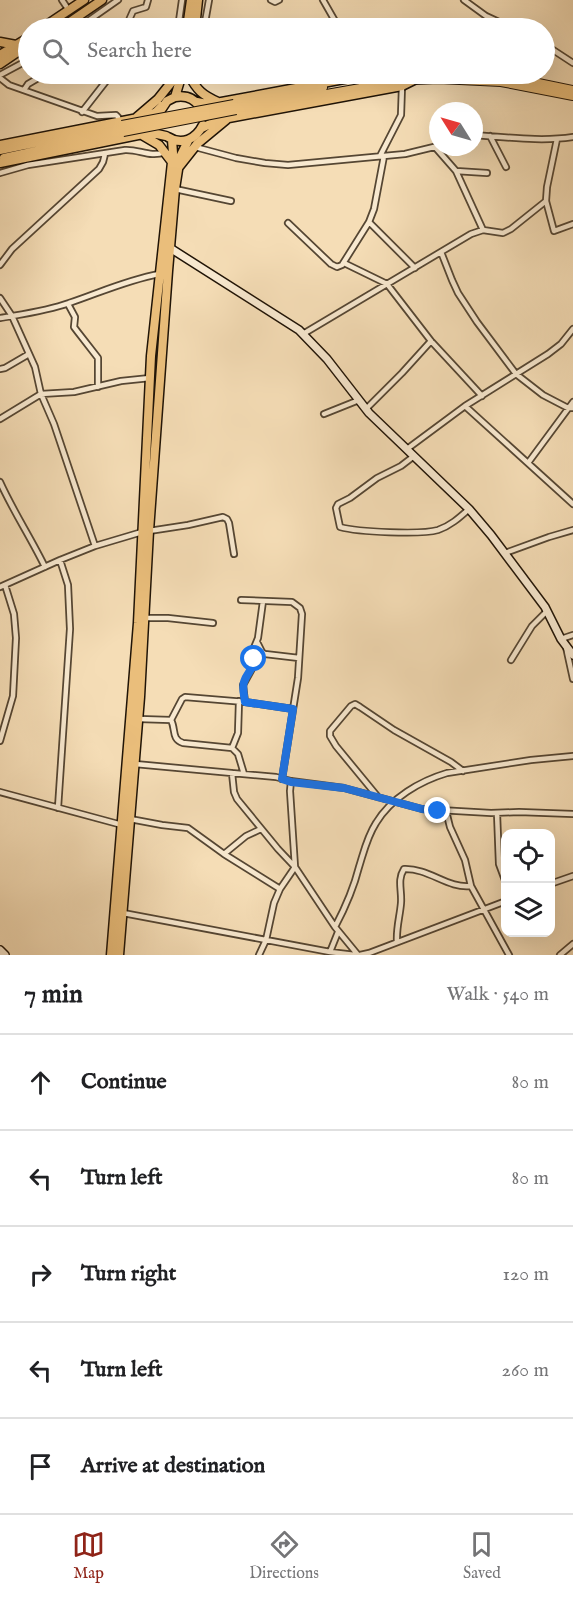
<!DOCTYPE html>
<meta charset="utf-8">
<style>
body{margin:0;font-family:"IM FELL English",serif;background:#f6f6f6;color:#202124}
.controls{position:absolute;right:18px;bottom:18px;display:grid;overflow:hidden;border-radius:12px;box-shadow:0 6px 24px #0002}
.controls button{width:54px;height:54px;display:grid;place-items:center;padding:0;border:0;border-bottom:2px solid #e0e0e0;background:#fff;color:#202124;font:30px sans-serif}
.compass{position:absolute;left:429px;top:102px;width:54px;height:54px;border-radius:50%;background:#fff;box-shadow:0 6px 24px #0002;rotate:307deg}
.stop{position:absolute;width:18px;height:18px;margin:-14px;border:4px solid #1a73e8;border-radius:50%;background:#fff}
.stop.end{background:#1a73e8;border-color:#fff;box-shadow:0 2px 6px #0008}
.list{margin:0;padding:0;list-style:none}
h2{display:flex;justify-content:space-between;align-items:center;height:78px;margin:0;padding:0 24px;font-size:26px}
h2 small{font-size:20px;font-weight:400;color:#757577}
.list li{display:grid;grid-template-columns:39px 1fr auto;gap:18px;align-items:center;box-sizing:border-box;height:96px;padding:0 24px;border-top:2px solid #e0e0e0}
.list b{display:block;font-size:22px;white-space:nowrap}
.list em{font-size:20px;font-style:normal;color:#757577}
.icon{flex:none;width:33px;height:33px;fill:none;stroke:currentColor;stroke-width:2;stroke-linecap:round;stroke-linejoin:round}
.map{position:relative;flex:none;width:573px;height:955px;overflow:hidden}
.search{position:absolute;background:#fff;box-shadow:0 6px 24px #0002;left:18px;right:18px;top:18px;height:66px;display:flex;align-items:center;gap:15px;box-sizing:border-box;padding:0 21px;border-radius:33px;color:#757577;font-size:22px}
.sheet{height:558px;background:#fff}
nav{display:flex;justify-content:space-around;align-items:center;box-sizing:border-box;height:84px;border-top:2px solid #e0e0e0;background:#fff;font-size:16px;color:#757577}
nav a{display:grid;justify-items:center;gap:3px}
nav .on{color:#8f2418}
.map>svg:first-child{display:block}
</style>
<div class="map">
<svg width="573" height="955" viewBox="0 0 573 955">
<rect width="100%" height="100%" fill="#f5ddb6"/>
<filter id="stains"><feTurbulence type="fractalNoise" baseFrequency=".00333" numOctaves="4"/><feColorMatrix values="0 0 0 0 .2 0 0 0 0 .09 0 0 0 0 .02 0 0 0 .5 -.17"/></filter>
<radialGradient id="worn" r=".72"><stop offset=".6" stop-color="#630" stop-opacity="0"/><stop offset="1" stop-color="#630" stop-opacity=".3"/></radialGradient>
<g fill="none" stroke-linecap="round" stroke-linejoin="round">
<defs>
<path id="street" d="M62 0 66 6
M271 0 275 2 279 0
M323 0 339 28
M464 0 486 16 512 28
M129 20 133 11 146 7 148 0
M78 28 118 0
M178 28 182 0
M204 28 209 0
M544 44 573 63
M0 75 28 60
M0 78 9 85 97 116 116 115 118 117 119 121
M24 90 28 84 45 74
M82 112 107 80 131 74
M474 135C507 137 540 142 573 137
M490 136 506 167
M557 139 547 187 546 201 554 231 573 224
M195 147 236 158 265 163 288 165 405 154 438 146
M435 147 456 171 483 230
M380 156 401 115 402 86
M456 171 487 173
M0 173 28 165 125 150C139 149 150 158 165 152
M175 189 231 201
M369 222 415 268
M288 223 331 264 337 267 342 265 369 222 374 209 384 156
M441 252 452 280 458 293 477 322 516 374 543 395 568 408H573
M344 263 387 284 431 341 482 396
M0 265 12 249 99 169 103 162 105 154
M0 298 12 316 35 367 41 394 54 424 95 546
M68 304 75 317 74 327 77 331 98 358V387
M0 318C23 314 47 311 69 303 99 293 127 280 159 274
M303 334 471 234 483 230 503 233 511 229 546 201
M0 369 5 368 29 354
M465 406 573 504
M366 409 402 373 431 341
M324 414 359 400
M0 419 41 394 74 392 121 381 150 378
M407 449 465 406 548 354 561 344 573 329
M414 456 401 466 377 478 350 498 338 504 336 508 340 527C358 532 421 535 438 530 450 526 459 518 469 509
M528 463 573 402
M0 482C13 511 31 538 45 567
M149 531 188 525 223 517 227 519 229 523 234 554
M505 553 549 537 573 530
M0 587 60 560 95 546 142 532
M241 600 292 602 300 608 302 614 298 678 282 779
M144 618H168L213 623
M561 639 573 635
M257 642 262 652 265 654 299 658
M566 647 573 679
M511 660 532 626 547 611
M245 702 243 685 254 665 253 650 258 638 263 601
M139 719 171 720
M0 741 13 696 16 638 14 614 5 585
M232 748 238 733 239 701
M135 764 276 777 291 781 344 788 422 809 491 813 519 812 573 814
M232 773 234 792 237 799 278 849 295 867 335 927
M244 774 238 754 232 748 183 743C171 739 176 729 171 720L182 699 185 697 245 702 293 709
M0 792 122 825
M378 797 336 746 330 736V731L351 706 355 704 360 707 394 730 451 762 463 771
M58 808 70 629 68 585 60 560
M446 811 450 827 465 860 471 886 509 955
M497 813 499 864 506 883
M130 819 162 825 188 828 224 854 280 889
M224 854 246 836 261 829
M550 884 573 876
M123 913 330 952 355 955
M397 942C396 928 400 916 401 903 402 890 397 880 404 869 429 868 448 889 471 886
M330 952 338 932
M259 955 266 940 274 903 280 889 295 867 290 791 291 781
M358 955 335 927C345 908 354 887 359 867 364 851 367 837 376 823 391 798 420 781 447 773L531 760 573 756
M360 955 369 953 506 901
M560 955 573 944"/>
<path id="secondary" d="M170 248 299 330 327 359 369 413 469 509 491 535 545 607 561 639 573 655
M0 950 5 955"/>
<path id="primary" d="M474 74 519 79 573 90
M364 79 405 74
M234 104 323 87
M236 110 366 87 414 80 439 79 501 82 573 96
M0 150 122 125
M4 158 123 132"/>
<path id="highway" d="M42 28 84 0
M61 28 102 0
M187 28 191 0
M195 28 198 0
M0 42 16 45
M0 55 28 38
M0 64 28 45
M189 75C197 90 202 95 218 102
M175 97C185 95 194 98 200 107
M197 102 207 104 216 103 371 74
M161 110 167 101 175 97 182 74
M137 117 158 99 178 74
M202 128 218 120 402 86 414 80
M142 135 159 145 172 162
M168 137C182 146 196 139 203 125
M0 145 148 116 156 112 162 106
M0 163 143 134H157L166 136
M178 168 197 144 226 120
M111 955 138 623 151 356 173 153 172 140
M119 955 140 697 149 531 168 271 175 189 180 157 188 141"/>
</defs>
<use href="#street" stroke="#554633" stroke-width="8"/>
<use href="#secondary" stroke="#201407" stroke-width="10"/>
<use href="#primary" stroke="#201407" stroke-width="10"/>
<use href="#highway" stroke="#201407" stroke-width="11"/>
<use href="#street" stroke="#f8e9d0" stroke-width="4.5"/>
<use href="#secondary" stroke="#f8e9d0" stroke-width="7"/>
<use href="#primary" stroke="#eabe7b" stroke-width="8"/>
<use href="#highway" stroke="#eabe7b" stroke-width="8"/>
<defs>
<path id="primary-bridge" d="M122 125 234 104
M123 132 236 110"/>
</defs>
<use href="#primary-bridge" stroke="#201407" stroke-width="10" stroke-linecap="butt"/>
<use href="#primary-bridge" stroke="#eabe7b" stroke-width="8"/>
</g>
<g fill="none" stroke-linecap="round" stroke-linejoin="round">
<path stroke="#1a73e8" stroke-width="8" d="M254 659C253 671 247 672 244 682 242 687 244 695 245 702L293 709 282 779 291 782 344 788 422 809 438 811"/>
</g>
<rect width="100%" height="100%" filter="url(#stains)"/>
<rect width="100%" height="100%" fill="url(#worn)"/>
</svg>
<div class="controls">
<button><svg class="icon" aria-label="locate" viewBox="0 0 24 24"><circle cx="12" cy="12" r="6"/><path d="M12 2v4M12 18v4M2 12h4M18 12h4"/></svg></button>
<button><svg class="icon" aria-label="layers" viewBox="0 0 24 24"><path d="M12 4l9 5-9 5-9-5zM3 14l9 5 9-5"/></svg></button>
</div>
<svg class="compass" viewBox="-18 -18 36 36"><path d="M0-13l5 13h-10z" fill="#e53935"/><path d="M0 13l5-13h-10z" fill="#757577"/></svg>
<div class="stop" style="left:254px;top:659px"></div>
<div class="stop end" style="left:438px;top:811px"></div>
<div class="search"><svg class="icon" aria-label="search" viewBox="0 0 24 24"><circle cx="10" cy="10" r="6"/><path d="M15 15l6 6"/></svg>Search here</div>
</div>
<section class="sheet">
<h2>7 min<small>Walk · 540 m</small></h2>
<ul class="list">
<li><svg class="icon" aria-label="ahead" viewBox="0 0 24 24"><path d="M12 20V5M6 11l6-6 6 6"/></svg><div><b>Continue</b></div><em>80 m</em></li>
<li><svg class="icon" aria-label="left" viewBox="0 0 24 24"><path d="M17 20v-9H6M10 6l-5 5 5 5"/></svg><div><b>Turn left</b></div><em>80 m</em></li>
<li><svg class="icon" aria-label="right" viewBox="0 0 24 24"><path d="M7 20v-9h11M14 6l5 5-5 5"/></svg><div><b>Turn right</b></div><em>120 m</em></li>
<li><svg class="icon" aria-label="left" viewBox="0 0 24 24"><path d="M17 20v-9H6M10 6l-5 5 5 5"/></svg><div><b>Turn left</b></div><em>260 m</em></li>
<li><svg class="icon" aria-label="arrive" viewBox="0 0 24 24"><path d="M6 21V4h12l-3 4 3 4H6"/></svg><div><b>Arrive at destination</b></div></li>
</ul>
</section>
<nav>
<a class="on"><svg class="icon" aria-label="map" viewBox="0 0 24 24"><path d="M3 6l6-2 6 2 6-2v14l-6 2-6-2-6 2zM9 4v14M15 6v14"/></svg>Map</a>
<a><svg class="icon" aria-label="directions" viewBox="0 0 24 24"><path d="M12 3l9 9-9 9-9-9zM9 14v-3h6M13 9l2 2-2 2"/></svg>Directions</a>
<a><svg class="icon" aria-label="saved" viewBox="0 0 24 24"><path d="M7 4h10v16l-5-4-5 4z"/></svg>Saved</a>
</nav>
